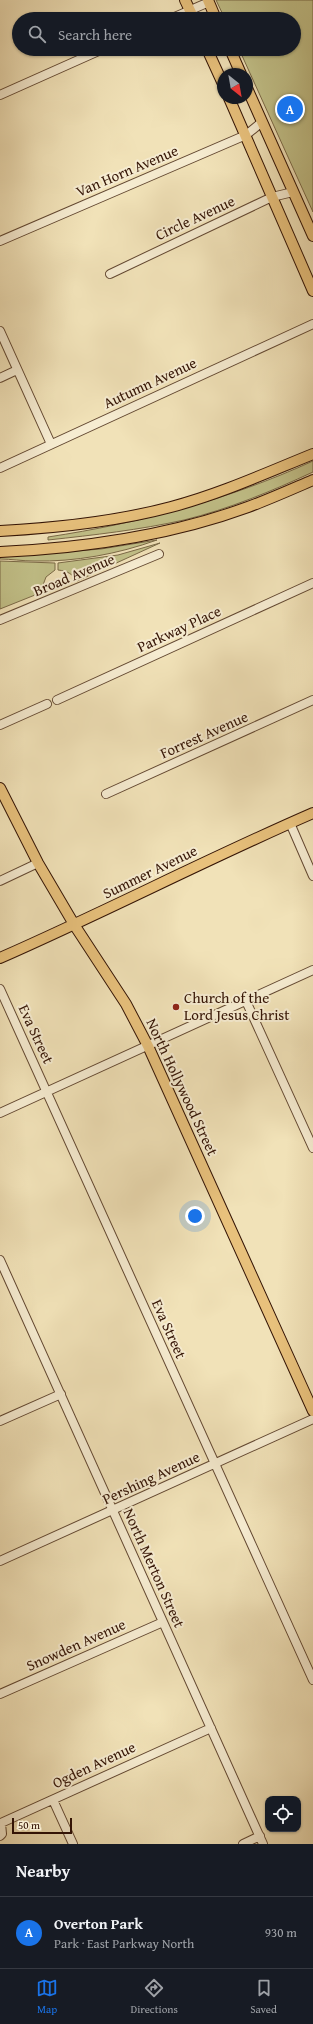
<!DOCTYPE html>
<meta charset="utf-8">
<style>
body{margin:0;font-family:"Gentium Book Plus",serif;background:#242831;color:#f1f3f6}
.controls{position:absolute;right:12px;bottom:12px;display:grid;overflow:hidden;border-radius:8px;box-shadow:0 1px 3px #0004}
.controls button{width:36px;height:36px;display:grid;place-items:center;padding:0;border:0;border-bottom:1px solid #363941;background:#171b24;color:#f1f3f6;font:20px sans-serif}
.compass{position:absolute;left:217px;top:68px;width:36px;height:36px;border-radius:50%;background:#171b24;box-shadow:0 1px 3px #0004;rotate:149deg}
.scale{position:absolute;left:12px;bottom:10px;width:60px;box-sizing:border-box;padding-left:4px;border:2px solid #341405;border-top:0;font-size:11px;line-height:14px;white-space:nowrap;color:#341405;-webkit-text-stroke:3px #f6ecd1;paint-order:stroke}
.you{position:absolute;left:195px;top:1216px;width:14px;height:14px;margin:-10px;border:3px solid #fff;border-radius:50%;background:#1a73e8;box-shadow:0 0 0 6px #1a73e833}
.badge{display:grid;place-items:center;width:26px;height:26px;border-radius:50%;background:#1a73e8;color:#fff;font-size:13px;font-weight:700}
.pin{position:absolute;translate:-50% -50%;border:2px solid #fff;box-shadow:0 1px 4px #0006}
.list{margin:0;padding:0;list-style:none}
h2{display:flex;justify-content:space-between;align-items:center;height:52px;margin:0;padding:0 16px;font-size:17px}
h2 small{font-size:13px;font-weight:400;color:#9ea1a6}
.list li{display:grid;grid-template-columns:26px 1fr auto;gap:12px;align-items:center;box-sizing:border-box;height:72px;padding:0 16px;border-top:1px solid #363941}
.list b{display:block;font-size:15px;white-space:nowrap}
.list p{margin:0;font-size:13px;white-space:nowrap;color:#9ea1a6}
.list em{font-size:13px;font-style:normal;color:#9ea1a6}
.icon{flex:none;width:22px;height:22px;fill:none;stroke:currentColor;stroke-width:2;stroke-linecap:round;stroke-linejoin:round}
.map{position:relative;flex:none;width:313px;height:1844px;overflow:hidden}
.search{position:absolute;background:#171b24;box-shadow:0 1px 3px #0004;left:12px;right:12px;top:12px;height:44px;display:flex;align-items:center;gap:10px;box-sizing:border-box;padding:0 14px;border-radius:22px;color:#9ea1a6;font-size:15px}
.sheet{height:124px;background:#171b24}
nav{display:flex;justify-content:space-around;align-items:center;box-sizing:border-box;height:56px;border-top:1px solid #363941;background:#171b24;font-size:11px;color:#9ea1a6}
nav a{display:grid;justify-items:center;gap:2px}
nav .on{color:#1a73e8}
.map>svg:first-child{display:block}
</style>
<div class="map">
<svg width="313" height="1844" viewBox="0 0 313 1844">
<rect width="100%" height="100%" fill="#f1e2b8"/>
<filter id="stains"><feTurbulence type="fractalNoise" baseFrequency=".005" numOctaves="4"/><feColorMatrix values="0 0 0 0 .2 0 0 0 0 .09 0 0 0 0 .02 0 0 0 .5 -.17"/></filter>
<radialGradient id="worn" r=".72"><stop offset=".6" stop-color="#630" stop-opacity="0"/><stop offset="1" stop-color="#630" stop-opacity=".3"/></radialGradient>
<path fill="#c2c189" stroke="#7b6a47" d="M216 0H313V212L239 49H294V19H225Z
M313 461V472C272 491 229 509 184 520 139 530 94 535 48 540V537C140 523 228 500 313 461Z
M157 540C118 554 75 562 34 561 22 561 11 559 0 559V557L101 549Z
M160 543 77 581C72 574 68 571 58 570V563L118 555Z
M0 561 55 563V570L46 577 40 593 0 609Z"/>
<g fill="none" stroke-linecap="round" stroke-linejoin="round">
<defs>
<path id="minor" d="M170 19 209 2
M0 95 103 49
M0 241 246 135 262 122
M110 274 272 197 293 192
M0 331 51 444
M0 378 17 370
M0 468 313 324
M0 620 159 554
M57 700 313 583
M0 725 47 704
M106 794 313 700
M290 823 313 876
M0 881 38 863
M0 989 313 1680
M246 1001 313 1148
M0 1113 313 970
M0 1260 263 1844
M0 1421 61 1394
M0 1561 313 1419
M0 1694 163 1622
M53 1800 73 1844
M0 1836 2 1834 1 1823 211 1728
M243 1844 260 1836"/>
<path id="major" d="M185 0 194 19
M208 0 216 19
M207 49 223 84
M230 49 241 74
M247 88 313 236
M229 98 313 291
M0 531C57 528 115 522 171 507 220 494 266 473 313 454
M0 552C84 548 169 536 248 507 270 499 292 489 313 480
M0 788 38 863 75 926 126 1004 148 1046 313 1411
M0 958C105 912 207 859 313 813"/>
</defs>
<use href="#minor" stroke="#634832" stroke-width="10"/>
<use href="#major" stroke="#341405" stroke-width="12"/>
<use href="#minor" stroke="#f6ecd1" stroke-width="8"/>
<use href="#major" stroke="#e8c17c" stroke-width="10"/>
</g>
<circle fill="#8f2418" stroke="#f6ecd1" stroke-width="1.5" cx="176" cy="1007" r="4"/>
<g text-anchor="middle" stroke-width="4" stroke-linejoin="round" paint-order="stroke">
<g font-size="15" fill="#341405" stroke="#f6ecd1">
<text transform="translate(127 171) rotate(-23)" y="5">Van Horn Avenue</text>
<text transform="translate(195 218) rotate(-25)" y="5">Circle Avenue</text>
<text transform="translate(150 383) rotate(-25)" y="5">Autumn Avenue</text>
<text transform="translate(74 575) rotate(-23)" y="5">Broad Avenue</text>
<text transform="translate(179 629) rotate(-25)" y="5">Parkway Place</text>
<text transform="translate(204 735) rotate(-24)" y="5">Forrest Avenue</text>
<text transform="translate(150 872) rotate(-26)" y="5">Summer Avenue</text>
<text transform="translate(36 1034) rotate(65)" y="5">Eva Street</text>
<text transform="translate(182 1087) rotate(65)" y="5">North Hollywood Street</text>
<text transform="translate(169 1329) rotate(66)" y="5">Eva Street</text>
<text transform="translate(151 1478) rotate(-25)" y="5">Pershing Avenue</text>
<text transform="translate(154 1568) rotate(66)" y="5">North Merton Street</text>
<text transform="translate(76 1645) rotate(-24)" y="5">Snowden Avenue</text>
<text transform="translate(94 1765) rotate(-25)" y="5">Ogden Avenue</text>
</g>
<g font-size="15" fill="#341405" stroke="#f6ecd1" text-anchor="start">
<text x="184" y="1003">Church of the<tspan x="184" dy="17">Lord Jesus Christ</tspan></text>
</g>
</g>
<rect width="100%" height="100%" filter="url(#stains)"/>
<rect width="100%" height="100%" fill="url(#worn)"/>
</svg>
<div class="controls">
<button><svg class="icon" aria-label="locate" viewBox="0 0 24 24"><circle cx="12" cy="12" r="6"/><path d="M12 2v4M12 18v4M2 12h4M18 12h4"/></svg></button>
</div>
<svg class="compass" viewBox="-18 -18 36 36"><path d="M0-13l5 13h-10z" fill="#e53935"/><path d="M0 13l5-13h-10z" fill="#9ea1a6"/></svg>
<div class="scale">50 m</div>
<div class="you"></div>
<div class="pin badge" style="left:290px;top:109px">A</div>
<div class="search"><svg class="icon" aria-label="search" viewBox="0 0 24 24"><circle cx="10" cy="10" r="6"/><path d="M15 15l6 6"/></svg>Search here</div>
</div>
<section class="sheet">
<h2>Nearby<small></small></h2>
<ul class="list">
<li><span class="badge">A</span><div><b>Overton Park</b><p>Park · East Parkway North</p></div><em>930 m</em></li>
</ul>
</section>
<nav>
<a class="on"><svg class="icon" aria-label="map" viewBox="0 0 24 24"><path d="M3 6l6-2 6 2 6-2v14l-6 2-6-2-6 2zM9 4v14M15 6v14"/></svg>Map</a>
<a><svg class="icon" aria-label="directions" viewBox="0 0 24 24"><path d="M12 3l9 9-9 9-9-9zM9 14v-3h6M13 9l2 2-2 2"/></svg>Directions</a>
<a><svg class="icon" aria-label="saved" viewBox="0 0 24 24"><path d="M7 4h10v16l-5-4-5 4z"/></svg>Saved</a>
</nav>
